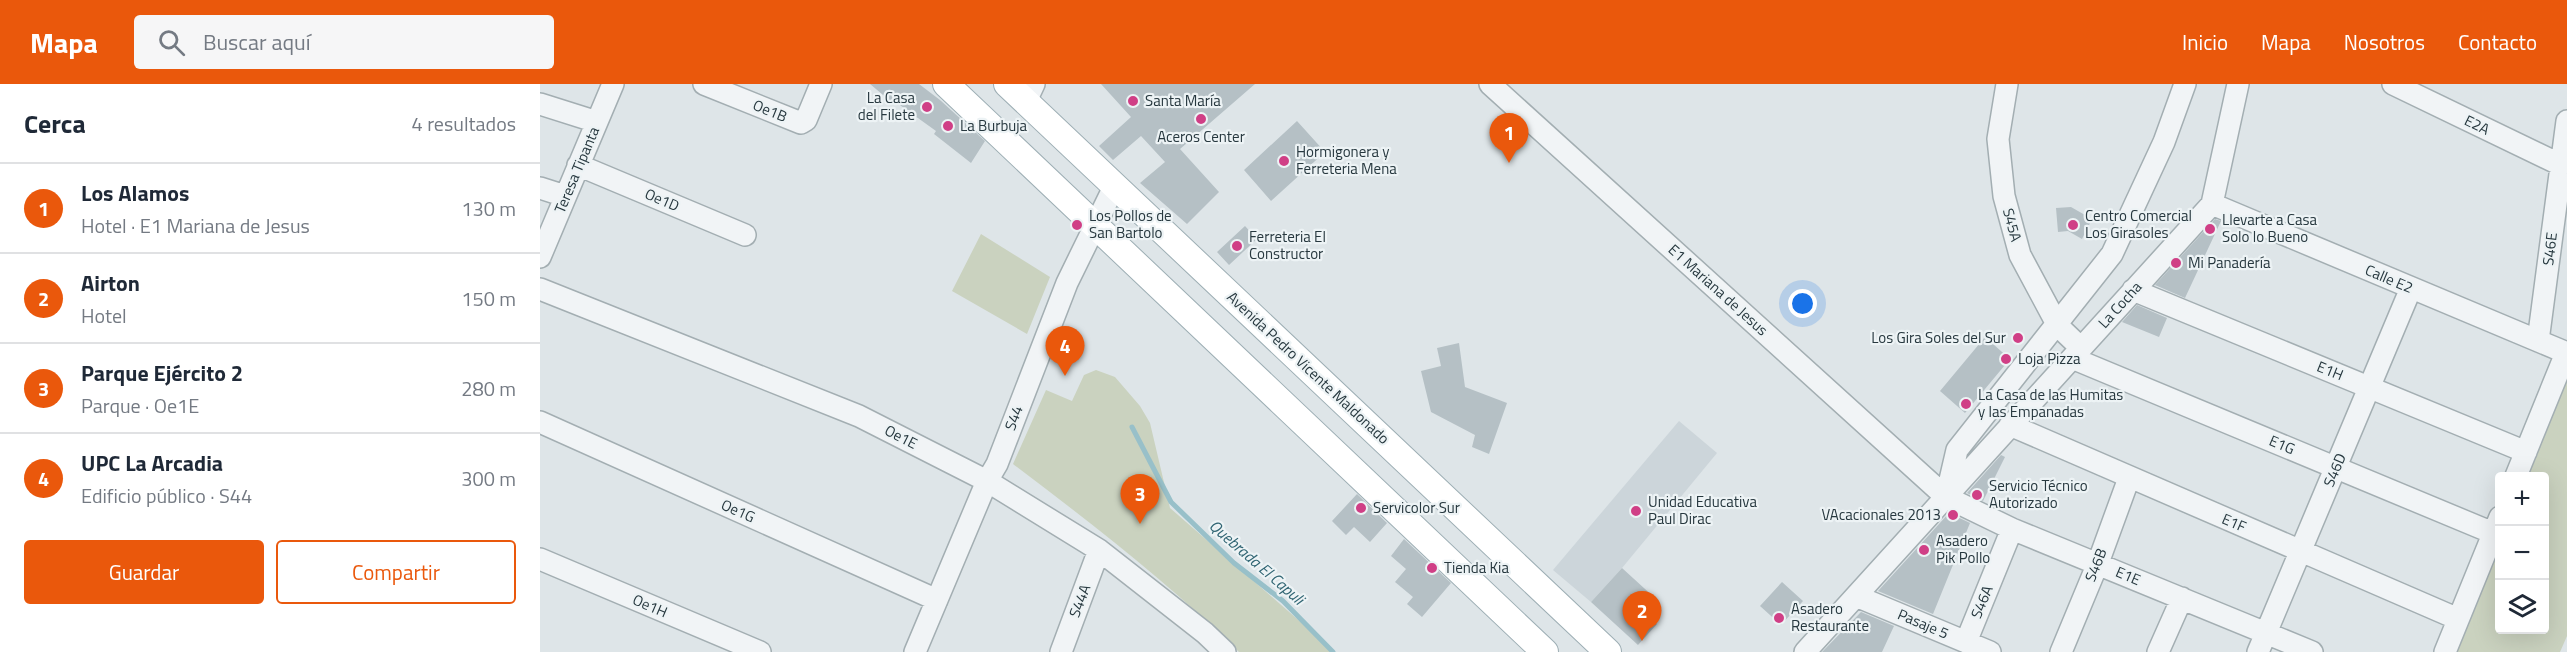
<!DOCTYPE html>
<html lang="es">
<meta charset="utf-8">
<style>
body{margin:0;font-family:"Titillium Web",sans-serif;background:#f6f6f7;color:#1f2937}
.controls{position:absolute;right:18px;bottom:18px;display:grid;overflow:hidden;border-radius:6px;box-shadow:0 6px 24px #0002}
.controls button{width:54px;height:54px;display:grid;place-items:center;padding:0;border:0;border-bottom:2px solid #e0e1e3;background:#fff;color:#1f2937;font:30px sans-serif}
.you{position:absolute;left:1263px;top:220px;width:21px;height:21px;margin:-15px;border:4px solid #fff;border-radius:50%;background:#1a73e8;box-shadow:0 0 0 9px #1a73e833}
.badge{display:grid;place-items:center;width:39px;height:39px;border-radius:50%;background:#ea580c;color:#fff;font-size:20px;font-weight:700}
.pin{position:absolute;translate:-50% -50px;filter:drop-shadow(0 2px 3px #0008)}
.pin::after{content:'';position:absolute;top:32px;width:21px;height:18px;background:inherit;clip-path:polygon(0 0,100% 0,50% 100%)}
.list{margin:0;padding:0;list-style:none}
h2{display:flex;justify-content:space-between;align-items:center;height:78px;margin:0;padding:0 24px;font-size:26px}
h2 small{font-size:20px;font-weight:400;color:#747a83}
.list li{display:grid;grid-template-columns:39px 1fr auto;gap:18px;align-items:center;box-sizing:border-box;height:90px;padding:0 24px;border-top:2px solid #e0e1e3}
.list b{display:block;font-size:22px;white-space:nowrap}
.list p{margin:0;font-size:20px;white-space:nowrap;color:#747a83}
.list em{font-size:20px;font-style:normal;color:#747a83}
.actions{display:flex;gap:12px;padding:18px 24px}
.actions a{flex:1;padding:14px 0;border:2px solid #ea580c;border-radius:6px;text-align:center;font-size:21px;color:#ea580c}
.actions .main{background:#ea580c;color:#fff}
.icon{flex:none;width:33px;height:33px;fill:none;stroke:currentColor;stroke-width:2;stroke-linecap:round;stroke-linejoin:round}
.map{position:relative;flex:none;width:2027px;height:568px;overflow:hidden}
header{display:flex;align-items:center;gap:36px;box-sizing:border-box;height:84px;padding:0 30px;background:#ea580c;color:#fff}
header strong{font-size:28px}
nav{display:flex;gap:33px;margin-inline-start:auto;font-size:21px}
.search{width:420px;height:54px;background:#f6f6f7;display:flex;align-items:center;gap:15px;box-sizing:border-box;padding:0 21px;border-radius:6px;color:#747a83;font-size:22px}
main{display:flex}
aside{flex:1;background:#fff}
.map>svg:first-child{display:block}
</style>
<header>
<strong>Mapa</strong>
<div class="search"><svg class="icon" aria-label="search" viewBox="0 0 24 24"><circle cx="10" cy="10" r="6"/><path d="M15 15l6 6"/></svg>Buscar aquí</div>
<nav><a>Inicio</a><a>Mapa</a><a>Nosotros</a><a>Contacto</a></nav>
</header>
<main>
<aside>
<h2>Cerca<small>4 resultados</small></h2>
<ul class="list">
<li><span class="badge">1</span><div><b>Los Alamos</b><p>Hotel · E1 Mariana de Jesus</p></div><em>130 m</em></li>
<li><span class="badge">2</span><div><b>Airton</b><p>Hotel</p></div><em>150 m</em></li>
<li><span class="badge">3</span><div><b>Parque Ejército 2</b><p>Parque · Oe1E</p></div><em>280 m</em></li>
<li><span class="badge">4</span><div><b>UPC La Arcadia</b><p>Edificio público · S44</p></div><em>300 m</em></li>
</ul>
<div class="actions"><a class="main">Guardar</a><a>Compartir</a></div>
</aside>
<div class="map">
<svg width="2027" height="568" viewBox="0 0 2027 568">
<rect width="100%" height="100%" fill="#dee5e8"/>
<path fill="#ccd5da" d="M1139 337 1177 369 1082 484 1051 518 1013 486Z"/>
<path fill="#cad2bf" d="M441 150 510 193 487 250 412 207Z
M556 286 575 293 600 322 610 339 630 424 779 554 792 568H699C629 499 551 439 473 380L506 306 532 317 544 291Z
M2027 290V552L2020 568H1913L1959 455 1960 546H2004V392H1985Z"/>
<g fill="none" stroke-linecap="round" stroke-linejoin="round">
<path stroke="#98c0c9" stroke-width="5" d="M592 343 631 418 694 479 743 517 793 568"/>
</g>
<path fill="#b5c0c5" d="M330 0H379L400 16 445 57 431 79 394 50 396 47 357 19 355 21Z
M561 0H715L640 65 679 108 647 140 600 99 625 78 601 52 573 76 559 62 591 33Z
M757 37 785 68 731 117 704 86Z
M1531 123 1552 135 1542 155 1528 147 1518 148 1516 124Z
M1675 135 1681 137 1645 214 1615 201Z
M705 142 717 155 689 181 677 168Z
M1597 221 1627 234 1619 253 1582 238Z
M1445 253 1470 275 1425 329 1400 307Z
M919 259 925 303 967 319 949 370 932 363 935 351 891 328 881 287 901 282 897 264Z
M1461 371 1465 373 1443 417 1427 409Z
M817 410 847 439 830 458 814 443 806 451 792 437Z
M1409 429 1430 439 1393 530 1338 507Z
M864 455 911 499 882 533 867 520 873 513 855 498 866 485 851 472Z
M1082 484 1116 515 1104 528 1117 540 1098 561 1051 518Z
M1242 498 1263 517 1241 541 1220 522Z
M1321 528 1354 542 1342 568H1282Z"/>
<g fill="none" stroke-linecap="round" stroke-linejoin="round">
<defs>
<path id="minor" d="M164 0 261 39 266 36 281 0
M950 0 1406 413 1472 445 1772 568
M1467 0 1458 55 1464 112 1480 171 1518 242 1541 264
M1853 0 2021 81
M486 17 494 0
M0 20 57 38
M38 81 205 151
M0 104 25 112
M1672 120 2027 269
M0 173 73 0
M0 205 319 332 447 397 559 466 665 549 685 568
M1593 206 1986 368
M1998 257 2027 37
M1532 274 1953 449
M0 338 397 516
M1470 341 1918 535
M1976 392 2026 269
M1407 409 1417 366 1572 170 1624 58 1645 0
M0 475 220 568
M1316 512 1450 568
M1426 558 1472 445
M375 568 447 397 457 380 527 199 575 101
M521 568 559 466
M1265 568 1672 120 1698 0
M1521 568 1558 479 1589 394
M1618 568 1642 514
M1718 568 1871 204
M1905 568 1960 433"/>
<path id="major" d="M406 0 1005 568
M467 0 1068 568"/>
</defs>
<use href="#minor" stroke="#a3aeb2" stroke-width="24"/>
<use href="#major" stroke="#9daeb4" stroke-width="28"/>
<use href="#minor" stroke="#f1f4f6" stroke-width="21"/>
<use href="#major" stroke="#fff" stroke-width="26"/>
</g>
<g fill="#d03f86" stroke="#edf3f5" stroke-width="2">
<circle cx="593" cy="17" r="6"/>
<circle cx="387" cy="23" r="6"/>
<circle cx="661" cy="35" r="6"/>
<circle cx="408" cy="42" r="6"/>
<circle cx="744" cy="77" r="6"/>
<circle cx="537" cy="141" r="6"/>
<circle cx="1533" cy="141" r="6"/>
<circle cx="1670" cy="145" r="6"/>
<circle cx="697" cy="162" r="6"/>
<circle cx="1636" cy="179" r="6"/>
<circle cx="1478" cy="254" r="6"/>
<circle cx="1466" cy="275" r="6"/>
<circle cx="1426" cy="320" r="6"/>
<circle cx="1437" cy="411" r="6"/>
<circle cx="821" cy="424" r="6"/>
<circle cx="1096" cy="427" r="6"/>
<circle cx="1413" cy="431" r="6"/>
<circle cx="1384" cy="466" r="6"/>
<circle cx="892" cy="484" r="6"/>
<circle cx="1239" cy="534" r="6"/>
</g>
<g text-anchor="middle" stroke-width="4.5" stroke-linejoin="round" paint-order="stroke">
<g font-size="15" fill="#27383f" stroke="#edf3f5" text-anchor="start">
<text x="375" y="19" text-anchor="end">La Casa<tspan x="375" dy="17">del Filete</tspan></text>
<text x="605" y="22">Santa María</text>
<text x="420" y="47">La Burbuja</text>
<text x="661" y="58" text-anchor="middle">Aceros Center</text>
<text x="756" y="73">Hormigonera y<tspan x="756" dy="17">Ferreteria Mena</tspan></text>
<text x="549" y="137">Los Pollos de<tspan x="549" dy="17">San Bartolo</tspan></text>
<text x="1545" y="137">Centro Comercial<tspan x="1545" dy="17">Los Girasoles</tspan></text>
<text x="1682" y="141">Llevarte a Casa<tspan x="1682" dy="17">Solo lo Bueno</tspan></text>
<text x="709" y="158">Ferreteria El<tspan x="709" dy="17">Constructor</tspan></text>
<text x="1648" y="184">Mi Panadería</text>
<text x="1466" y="259" text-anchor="end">Los Gira Soles del Sur</text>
<text x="1478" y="280">Loja Pizza</text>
<text x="1438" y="316">La Casa de las Humitas<tspan x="1438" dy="17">y las Empanadas</tspan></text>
<text x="1449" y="407">Servicio Técnico<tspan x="1449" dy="17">Autorizado</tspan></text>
<text x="1108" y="423">Unidad Educativa<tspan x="1108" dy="17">Paul Dirac</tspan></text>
<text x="833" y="429">Servicolor Sur</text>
<text x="1401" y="436" text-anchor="end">VAcacionales 2013</text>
<text x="1396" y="462">Asadero<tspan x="1396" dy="17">Pik Pollo</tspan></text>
<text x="904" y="489">Tienda Kia</text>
<text x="1251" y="530">Asadero<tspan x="1251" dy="17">Restaurante</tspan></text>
</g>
<g font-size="15" fill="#27383f" stroke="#edf3f5">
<text transform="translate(230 27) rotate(22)" y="5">Oe1B</text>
<text transform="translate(1937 41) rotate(26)" y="5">E2A</text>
<text transform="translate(37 86) rotate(-67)" y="5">Teresa Tipanta</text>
<text transform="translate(122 116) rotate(23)" y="5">Oe1D</text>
<text transform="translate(1472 141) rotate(75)" y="5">S45A</text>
<text transform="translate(2010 165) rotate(-83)" y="5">S46E</text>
<text transform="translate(1849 195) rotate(23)" y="5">Calle E2</text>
<text transform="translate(1178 206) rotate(42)" y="5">E1 Mariana de Jesus</text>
<text transform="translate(1580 221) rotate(-48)" y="5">La Cocha</text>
<text transform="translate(768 284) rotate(43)" y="5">Avenida Pedro Vicente Maldonado</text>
<text transform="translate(1790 287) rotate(22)" y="5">E1H</text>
<text transform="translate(474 334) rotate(-69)" y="5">S44</text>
<text transform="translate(361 353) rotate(27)" y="5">Oe1E</text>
<text transform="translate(1742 361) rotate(23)" y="5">E1G</text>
<text transform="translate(1795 386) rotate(-67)" y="5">S46D</text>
<text transform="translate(198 427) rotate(24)" y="5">Oe1G</text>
<text transform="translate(1694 439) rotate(23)" y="5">E1F</text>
<text transform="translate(1556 481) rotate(-68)" y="5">S46B</text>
<text transform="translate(1588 492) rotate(23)" y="5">E1E</text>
<text transform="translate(540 517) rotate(-69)" y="5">S44A</text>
<text transform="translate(1442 518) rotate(-68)" y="5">S46A</text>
<text transform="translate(110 522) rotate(23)" y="5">Oe1H</text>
<text transform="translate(1383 540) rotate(23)" y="5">Pasaje 5</text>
</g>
<g font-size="16" font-style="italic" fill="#306573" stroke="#edf3f5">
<text transform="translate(717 478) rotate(41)" y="6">Quebrada El Capuli</text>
</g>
</g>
</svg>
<div class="controls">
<button>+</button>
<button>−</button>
<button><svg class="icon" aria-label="layers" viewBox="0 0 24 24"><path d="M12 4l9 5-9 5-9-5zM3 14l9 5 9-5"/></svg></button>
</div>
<div class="you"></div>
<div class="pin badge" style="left:969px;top:79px">1</div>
<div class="pin badge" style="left:1102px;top:557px">2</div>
<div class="pin badge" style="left:600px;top:440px">3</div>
<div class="pin badge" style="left:525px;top:292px">4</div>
</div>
</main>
